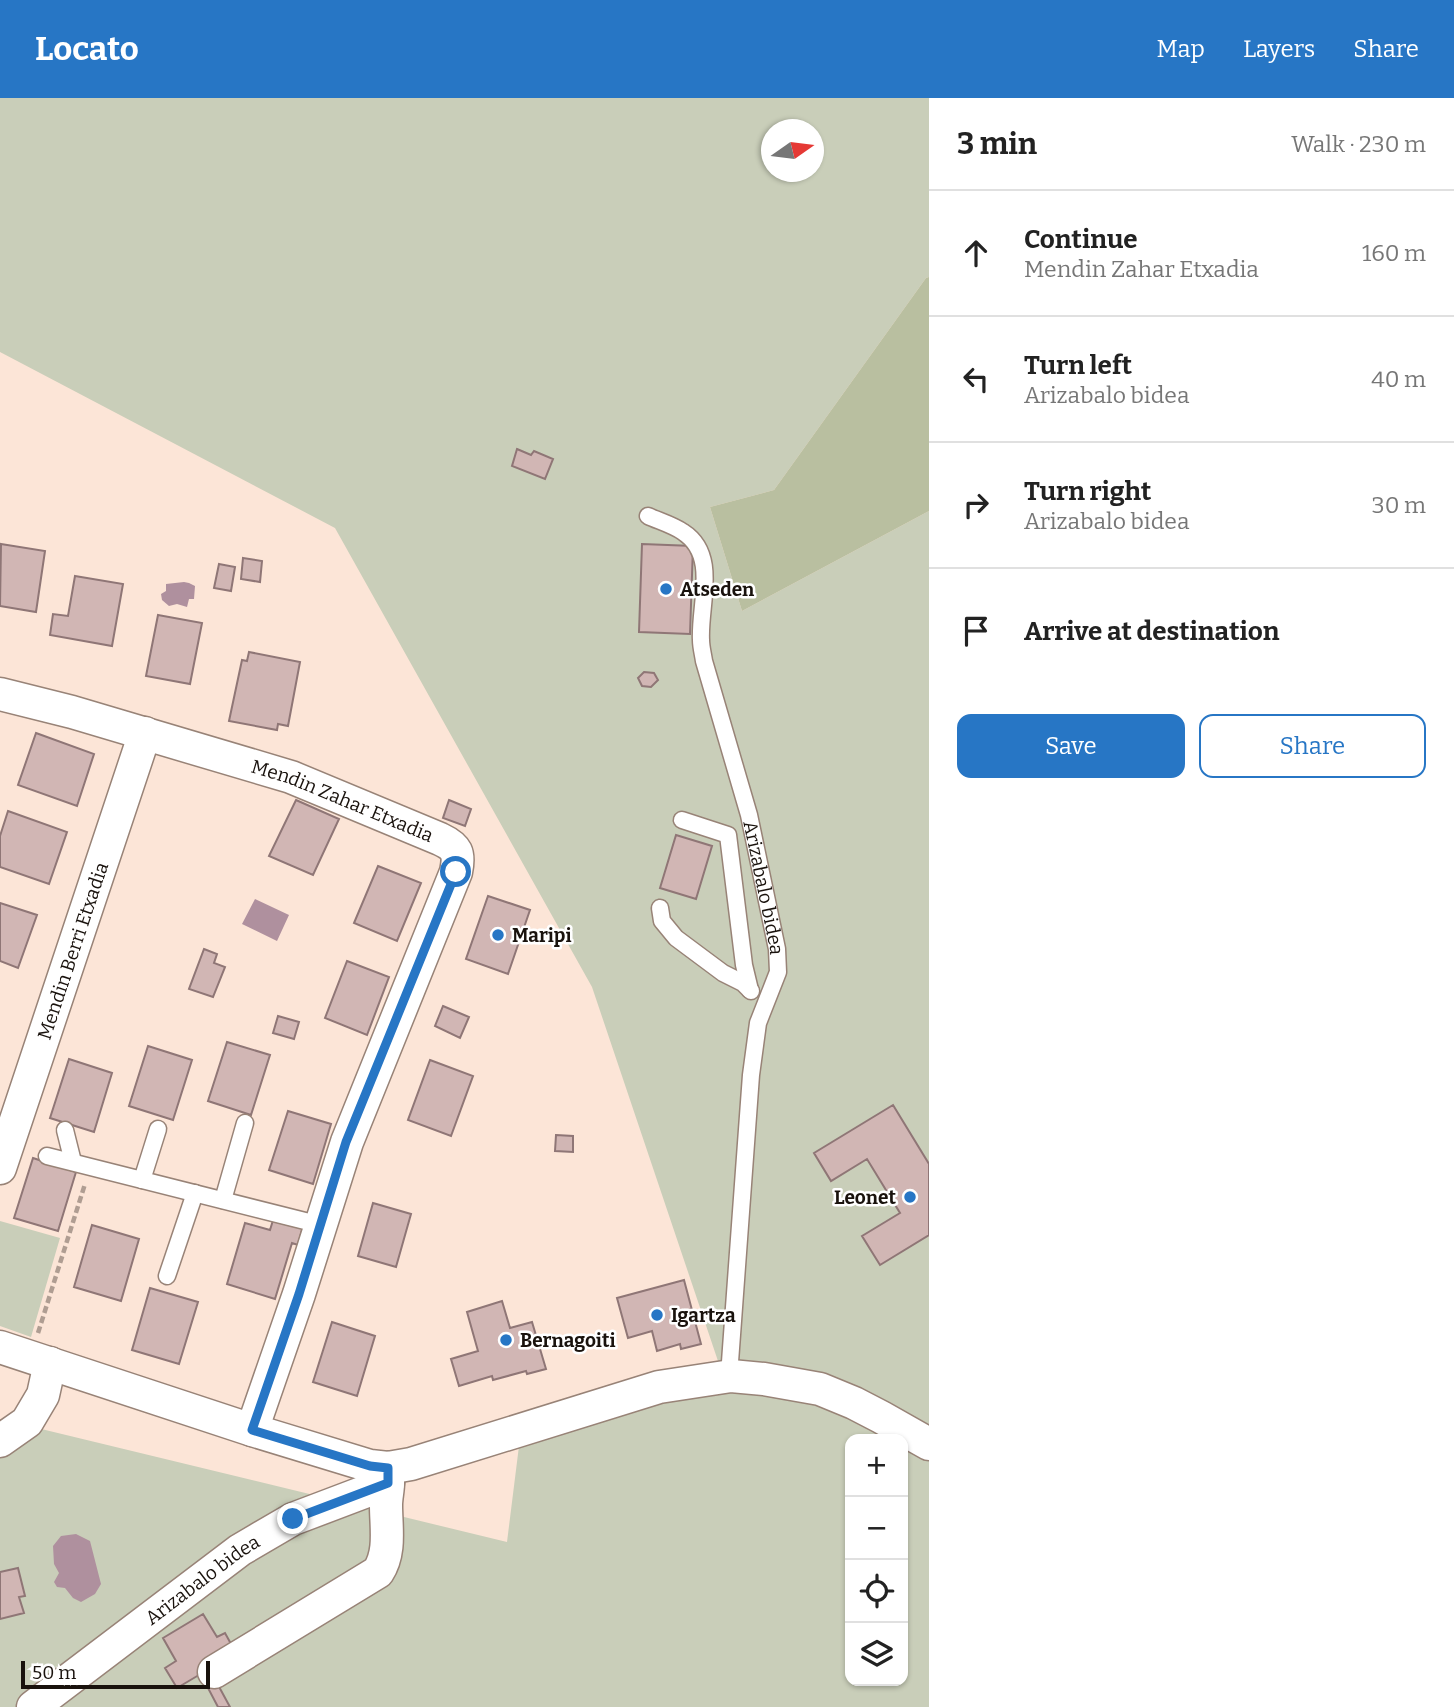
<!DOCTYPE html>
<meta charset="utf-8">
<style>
body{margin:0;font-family:Bitter,serif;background:#f6f6f6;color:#222}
.controls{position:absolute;right:21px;bottom:21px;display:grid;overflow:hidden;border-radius:14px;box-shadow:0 2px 5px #0004}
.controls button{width:63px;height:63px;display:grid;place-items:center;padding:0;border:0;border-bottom:2px solid #e0e0e0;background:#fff;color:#222;font:35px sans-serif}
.compass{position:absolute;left:761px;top:21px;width:63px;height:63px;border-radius:50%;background:#fff;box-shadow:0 2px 5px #0004;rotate:76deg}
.scale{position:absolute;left:21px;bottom:18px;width:189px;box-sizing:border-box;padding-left:7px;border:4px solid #19120d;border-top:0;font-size:19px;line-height:24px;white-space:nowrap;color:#19120d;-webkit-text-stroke:5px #fff;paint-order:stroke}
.stop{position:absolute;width:21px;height:21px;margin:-16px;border:5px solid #2776c5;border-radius:50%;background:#fff}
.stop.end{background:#2776c5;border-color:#fff;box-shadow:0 2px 7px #0008}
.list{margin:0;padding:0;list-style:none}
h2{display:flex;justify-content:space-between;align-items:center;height:91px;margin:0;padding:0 28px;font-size:30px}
h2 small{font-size:23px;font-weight:400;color:#767676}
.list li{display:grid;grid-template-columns:46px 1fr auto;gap:21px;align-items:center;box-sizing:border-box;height:126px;padding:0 28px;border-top:2px solid #e0e0e0}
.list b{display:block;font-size:26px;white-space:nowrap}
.list p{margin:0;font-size:23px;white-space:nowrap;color:#767676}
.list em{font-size:23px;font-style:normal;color:#767676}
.actions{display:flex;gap:14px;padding:21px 28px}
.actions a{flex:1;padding:16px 0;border:2px solid #2776c5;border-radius:14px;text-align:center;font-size:24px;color:#2776c5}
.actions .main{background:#2776c5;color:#fff}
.icon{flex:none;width:38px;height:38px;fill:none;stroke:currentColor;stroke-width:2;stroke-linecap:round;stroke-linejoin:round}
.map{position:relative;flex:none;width:929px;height:1609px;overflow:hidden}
header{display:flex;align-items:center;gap:42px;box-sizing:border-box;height:98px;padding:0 35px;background:#2776c5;color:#fff}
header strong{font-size:33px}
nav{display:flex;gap:38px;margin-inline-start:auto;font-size:24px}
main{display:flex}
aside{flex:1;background:#fff}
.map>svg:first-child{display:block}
</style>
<header>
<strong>Locato</strong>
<nav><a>Map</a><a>Layers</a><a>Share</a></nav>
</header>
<main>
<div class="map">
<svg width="929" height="1609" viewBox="0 0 929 1609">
<rect width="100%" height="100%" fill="#fce5d7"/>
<path fill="#c9ceb9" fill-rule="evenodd" d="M0 0H929V179L926 180 774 392 710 409 742 513 929 413V1609H0V1321L507 1444 523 1316 719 1266 592 889 335 430 0 254ZM772 32H814V74H772ZM850 1341H903V1583H850Z
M0 1123 60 1140 31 1239 0 1228Z"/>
<path fill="#b9bfa0" d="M929 179V413L742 513 710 409 774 392 926 180Z"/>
<path fill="#af909e" d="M184 484 189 485 195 488 194 501H189L187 509 177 506 169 508 162 502 161 496 166 493V486Z
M255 801 289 817 277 843 242 826Z
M76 1436 90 1443 101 1486 95 1496 81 1504 73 1500 65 1490 57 1489 54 1484 59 1475 54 1466 53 1448 61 1438Z"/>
<path fill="#d1b6b4" stroke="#8f7676" stroke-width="2" d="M517 351 531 357 534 353 553 361 545 381 512 368Z
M1 446 45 453 36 514 0 508Z
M642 446 693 448 690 536 639 534Z
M243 460 262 463 260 484 241 481Z
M219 466 235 469 231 493 214 490Z
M75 478 123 486 112 548 50 537 53 516 68 518Z
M158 517 202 525 190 586 146 578Z
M249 554 300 564 288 628 278 626 277 632 229 623 242 562 247 563Z
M644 574 654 575 658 582 651 589 642 588 638 580Z
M36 635 94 656 77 708 18 687Z
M296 702 339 721 313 777 269 758Z
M449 702 471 711 465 728 443 720Z
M8 713 67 734 49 786 0 769V738Z
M676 737 712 748 696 801 660 790Z
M378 768 421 785 397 843 354 825Z
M488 798 530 812 508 876 466 861Z
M0 805 37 817 18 870 0 863Z
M204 851 217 856 214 865 225 869 213 899 189 891Z
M347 863 389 879 367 937 325 920Z
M443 908 469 919 460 940 435 928Z
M278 918 299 924 294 941 273 935Z
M227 944 270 957 251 1017 208 1003Z
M148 948 192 962 173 1022 129 1008Z
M69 961 112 975 94 1034 50 1020Z
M430 962 473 978 451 1038 408 1022Z
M893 1007 929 1066V1137L880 1167 862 1138 900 1115 867 1061 831 1083 814 1055Z
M288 1013 331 1026 313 1086 269 1072Z
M556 1037 573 1038V1054L555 1053Z
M33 1060 76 1074 58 1133 14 1120Z
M373 1105 411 1116 396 1169 358 1158Z
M274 1119 303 1128 298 1147 292 1145 275 1201 227 1186 245 1125 270 1132Z
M92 1127 139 1141 121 1203 74 1189Z
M684 1182 701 1246 681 1251 680 1246 657 1253 652 1233 628 1240 617 1200Z
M150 1190 198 1204 179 1266 132 1252Z
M502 1203 510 1230 532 1224 546 1271 527 1276 526 1273 493 1282 492 1278 459 1288 451 1261 478 1253 467 1214Z
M332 1224 375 1238 357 1298 313 1284Z
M18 1470 25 1498 19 1499 24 1515 0 1521V1474Z
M203 1516 217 1539 225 1535 236 1555 177 1590 165 1570 176 1563 163 1540Z
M217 1585 230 1609H218L208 1590Z"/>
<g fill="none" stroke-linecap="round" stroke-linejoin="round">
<defs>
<g id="lane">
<path id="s1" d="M648 418C659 423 673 427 683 434 719 457 699 507 701 542 701 549 703 556 704 563L749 717 777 851 778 874 758 925 751 977 730 1264 731 1278"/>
<path d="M682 722 728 737 744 867 750 892"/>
<path d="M660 810 662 823 676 840 723 875 743 885 751 893"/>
<path d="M65 1032 73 1064"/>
<path d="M47 1058 321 1127"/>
<path d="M142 1082 158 1031"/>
<path d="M223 1102 245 1025"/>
<path d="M167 1178 195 1095"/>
</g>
<g id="street">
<path id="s2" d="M0 596 72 614 291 679 440 741C457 749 460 755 456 774L347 1044 299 1196 252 1332"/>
<path id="s3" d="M0 1070 145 635"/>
<path d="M0 1249 252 1332 370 1368 388 1370 411 1366 659 1289 731 1278 764 1281 820 1291 854 1305 881 1319 929 1346"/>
<path d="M0 1343 27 1324 43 1297 50 1265"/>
<path d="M214 1574 378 1474C391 1454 386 1430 386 1407 386 1400 388 1392 388 1385"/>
<path id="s4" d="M33 1609 240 1452 293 1421 388 1385V1370"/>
</g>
</defs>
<use href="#lane" stroke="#988377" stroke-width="19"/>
<use href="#street" stroke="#988377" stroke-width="35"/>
<path stroke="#af9d92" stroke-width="4.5" stroke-dasharray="7 3.5" stroke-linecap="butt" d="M38 1235 85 1086"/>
<use href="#lane" stroke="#fff" stroke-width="16"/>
<use href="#street" stroke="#fff" stroke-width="32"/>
</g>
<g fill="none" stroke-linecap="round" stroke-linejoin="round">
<path stroke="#2776c5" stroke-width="9" d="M293 1421 388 1385V1370L370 1368 252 1332 299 1196 346 1044 456 774"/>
</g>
<g fill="#2776c5" stroke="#fff" stroke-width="2.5">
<circle cx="666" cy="491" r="7"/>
<circle cx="498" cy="837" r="7"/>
<circle cx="910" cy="1099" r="7"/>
<circle cx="657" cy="1217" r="7"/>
<circle cx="506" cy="1242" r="7"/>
</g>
<g text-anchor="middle" stroke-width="5" stroke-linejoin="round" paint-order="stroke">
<g font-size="19" font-weight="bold" fill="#19120d" stroke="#fff" text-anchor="start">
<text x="680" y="498">Atseden</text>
<text x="512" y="844">Maripi</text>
<text x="896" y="1106" text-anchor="end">Leonet</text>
<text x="671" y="1224">Igartza</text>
<text x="520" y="1249">Bernagoiti</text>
</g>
<g font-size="19" fill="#19120d" stroke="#fff">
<text dy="7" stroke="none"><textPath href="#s2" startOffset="359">Mendin Zahar Etxadia</textPath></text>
<text dy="7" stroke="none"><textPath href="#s1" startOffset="410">Arizabalo bidea</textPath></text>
<text dy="7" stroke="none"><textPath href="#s3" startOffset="229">Mendin Berri Etxadia</textPath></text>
<text dy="7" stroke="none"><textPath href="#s4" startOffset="212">Arizabalo bidea</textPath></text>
</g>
</g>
</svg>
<div class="controls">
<button>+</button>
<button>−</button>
<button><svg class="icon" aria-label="locate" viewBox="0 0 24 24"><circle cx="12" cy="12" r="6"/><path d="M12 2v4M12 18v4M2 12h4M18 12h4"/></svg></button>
<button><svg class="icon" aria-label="layers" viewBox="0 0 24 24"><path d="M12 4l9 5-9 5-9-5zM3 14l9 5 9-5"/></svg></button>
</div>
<svg class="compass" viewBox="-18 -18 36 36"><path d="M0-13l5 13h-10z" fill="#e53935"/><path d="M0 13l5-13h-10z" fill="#767676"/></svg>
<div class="scale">50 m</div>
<div class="stop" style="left:456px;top:774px"></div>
<div class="stop end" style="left:293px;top:1421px"></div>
</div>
<aside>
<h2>3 min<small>Walk · 230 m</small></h2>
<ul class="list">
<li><svg class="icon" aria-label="ahead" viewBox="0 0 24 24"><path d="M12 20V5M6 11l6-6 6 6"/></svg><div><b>Continue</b><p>Mendin Zahar Etxadia</p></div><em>160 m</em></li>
<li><svg class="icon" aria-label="left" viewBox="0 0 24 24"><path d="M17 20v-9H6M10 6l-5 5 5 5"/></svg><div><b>Turn left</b><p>Arizabalo bidea</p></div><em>40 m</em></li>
<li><svg class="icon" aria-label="right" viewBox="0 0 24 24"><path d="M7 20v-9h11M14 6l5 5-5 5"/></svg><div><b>Turn right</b><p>Arizabalo bidea</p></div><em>30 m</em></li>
<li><svg class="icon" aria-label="arrive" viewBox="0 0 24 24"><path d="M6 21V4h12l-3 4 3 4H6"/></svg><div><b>Arrive at destination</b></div></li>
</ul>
<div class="actions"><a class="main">Save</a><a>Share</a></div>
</aside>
</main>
